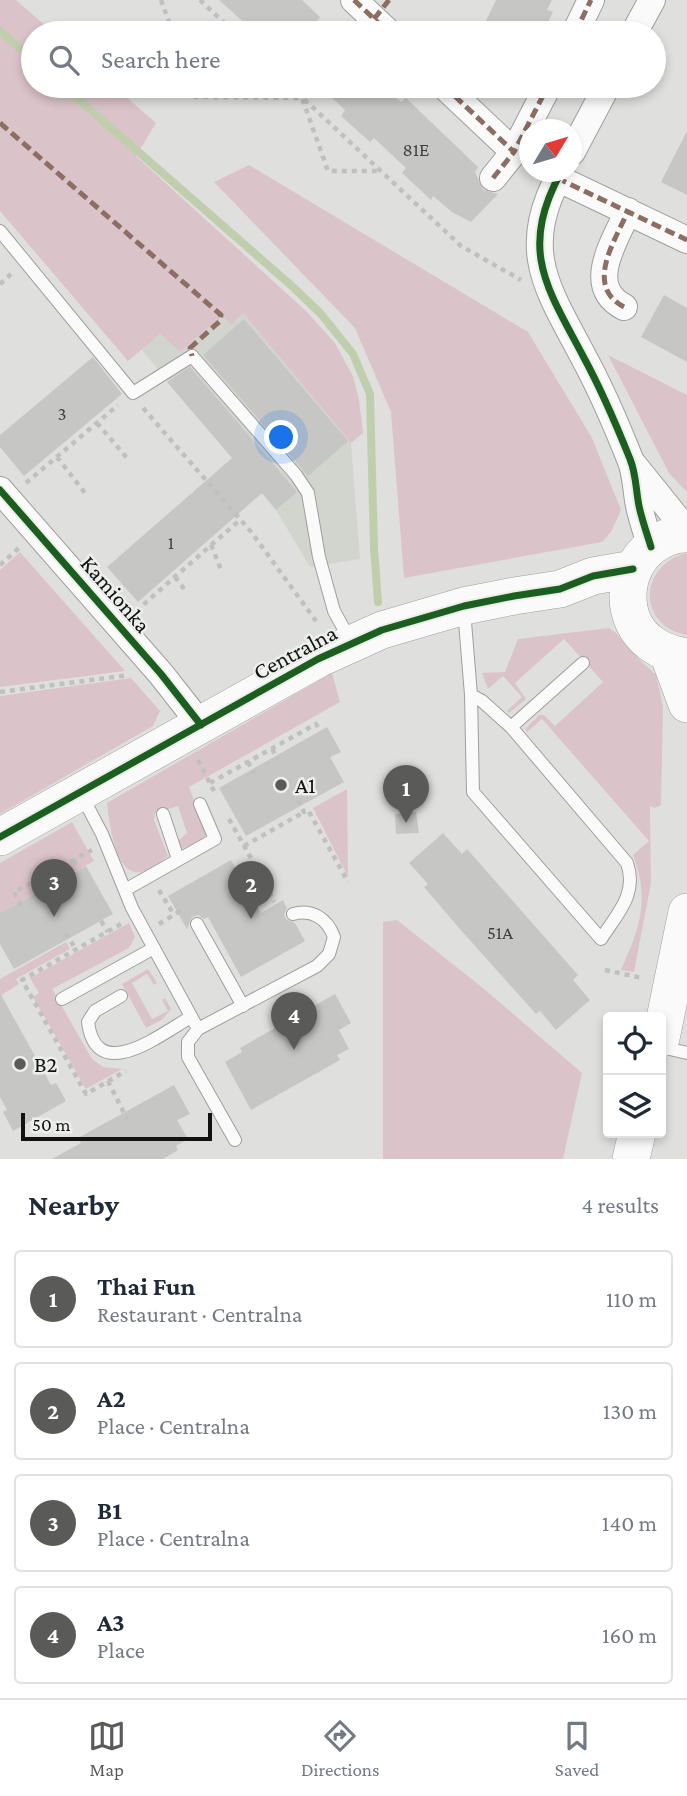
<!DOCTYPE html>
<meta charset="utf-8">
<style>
body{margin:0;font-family:"Crimson Pro",serif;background:#f6f6f7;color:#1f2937}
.controls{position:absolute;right:21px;bottom:21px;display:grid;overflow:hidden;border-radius:7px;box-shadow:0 4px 10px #0003}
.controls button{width:63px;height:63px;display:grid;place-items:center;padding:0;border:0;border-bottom:2px solid #e0e1e3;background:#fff;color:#1f2937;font:35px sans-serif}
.compass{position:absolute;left:519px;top:119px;width:63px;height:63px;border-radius:50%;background:#fff;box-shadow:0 4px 10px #0003;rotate:52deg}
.scale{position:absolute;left:21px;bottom:18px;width:191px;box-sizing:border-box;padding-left:7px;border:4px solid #121311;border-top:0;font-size:19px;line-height:24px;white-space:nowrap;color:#121311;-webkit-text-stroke:5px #ecefea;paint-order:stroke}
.you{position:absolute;left:282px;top:438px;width:24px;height:24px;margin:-18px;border:5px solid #fff;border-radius:50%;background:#1a73e8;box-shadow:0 0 0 10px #1a73e833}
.badge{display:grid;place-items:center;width:46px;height:46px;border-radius:50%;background:#5a5b58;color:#fff;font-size:23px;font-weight:700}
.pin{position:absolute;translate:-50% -58px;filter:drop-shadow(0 2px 4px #0008)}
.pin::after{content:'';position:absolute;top:37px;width:24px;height:21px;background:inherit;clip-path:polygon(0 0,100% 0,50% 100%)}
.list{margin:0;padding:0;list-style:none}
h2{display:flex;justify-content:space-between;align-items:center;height:91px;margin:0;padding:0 28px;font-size:30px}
h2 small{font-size:23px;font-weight:400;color:#747a83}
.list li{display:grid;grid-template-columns:46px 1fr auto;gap:21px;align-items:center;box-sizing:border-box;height:98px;margin:0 14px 14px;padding:0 14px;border:2px solid #e0e1e3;border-radius:7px}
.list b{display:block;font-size:26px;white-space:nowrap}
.list p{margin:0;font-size:23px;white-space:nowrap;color:#747a83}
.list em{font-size:23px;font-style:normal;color:#747a83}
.icon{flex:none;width:38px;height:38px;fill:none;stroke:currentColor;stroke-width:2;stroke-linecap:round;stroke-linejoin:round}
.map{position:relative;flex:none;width:687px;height:1159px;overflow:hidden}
.search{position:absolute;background:#fff;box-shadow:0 4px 10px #0003;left:21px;right:21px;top:21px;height:77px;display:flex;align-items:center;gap:18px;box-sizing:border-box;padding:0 24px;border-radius:38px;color:#747a83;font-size:26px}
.sheet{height:539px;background:#fff}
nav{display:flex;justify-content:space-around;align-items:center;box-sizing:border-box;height:98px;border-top:2px solid #e0e1e3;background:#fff;font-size:19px;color:#747a83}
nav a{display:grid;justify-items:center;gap:4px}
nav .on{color:#5a5b58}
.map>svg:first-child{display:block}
</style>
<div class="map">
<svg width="687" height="1159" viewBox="0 0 687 1159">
<rect width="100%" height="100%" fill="#dfe0dd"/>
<path fill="#d1d5cd" d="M243 313 351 443 360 559 310 567 276 510 141 349 160 334 180 352 224 316Z"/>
<path fill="#dbc4c9" d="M0 0H16L54 33H33V86H114L156 123 136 156 307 312 335 343 353 376 359 400 363 433 351 443 243 313 231 325 223 316 180 352 160 334 128 361 0 211Z
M249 165 528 332 592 438 621 510 611 532 602 542 404 578 391 412 355 328 214 182Z
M608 355 687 395V492L669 473Z
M20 552 125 671 0 687V570Z
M687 553V635C637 626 638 565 687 553Z
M609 628 616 633 638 658 656 675 663 707 661 805 655 808 650 806 651 883 634 972 621 970C640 927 650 901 633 855L649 841 542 719 527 732 525 729 539 715H544L555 726 603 682 564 639 515 683 526 699 509 713 507 711 522 697 503 676 488 689 482 673 505 672 518 639Z
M332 673 340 702 189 787 207 834 197 843 181 849 178 841 187 833 178 806 155 813 154 820 168 856C159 863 146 874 134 872 114 867 109 820 107 803Z
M131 678 160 711 153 726 0 814V696Z
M347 789 348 877 313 808Z
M72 822 94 861 0 913V863Z
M397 920 483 988 582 1073 563 1159H383V922Z
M129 923 135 937 129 948 52 989 92 1059 103 1067 122 1069 86 1089 33 997 39 993 30 978Z
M66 942 70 949 16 979 19 984 0 996V979Z
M148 969 157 983 154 985 147 974 132 983 152 1019 168 1011 162 1000 165 998 171 1009 163 1019 146 1028 122 984Z"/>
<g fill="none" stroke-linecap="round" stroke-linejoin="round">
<path stroke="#c1cead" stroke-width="8" d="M0 31 33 60
M63 86 293 287 321 314 353 354 370 394 374 548 378 602"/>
</g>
<path fill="#c6c7c5" d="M219 0H302L320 17 309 33H263L251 22 248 26Z
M496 0H552L547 10 553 12 543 33H480Z
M319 86H382L401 102 406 98 478 167 475 172 483 190 498 194 471 222 452 212 433 196 431 200 402 173 406 168 374 138 370 142 341 116 345 110Z
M687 131V195L661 182Z
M664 295 687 308V362L641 337Z
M244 319 348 441 308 476 203 355Z
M93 357 122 394 24 476 0 447V435Z
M190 367 297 492 276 510 262 493 138 602 107 567 232 458 167 382Z
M327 727 341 752 330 757 344 782 246 836 219 788Z
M416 812 419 833 396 834 395 814Z
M443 833 462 854 467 849 578 975 573 980 590 1000 556 1030 540 1011 536 1014 459 928 424 887 428 884 409 863Z
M231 860 261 913 283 900 287 908 284 915 286 919 295 923 305 941 241 977 208 917 204 919 198 915 192 917 187 929 168 896Z
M86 866 113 914 14 969 0 944V913Z
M0 993 51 1085 56 1083 66 1101 13 1131 3 1112 7 1110 0 1097Z
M335 994 351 1023 339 1030 349 1049 337 1055 340 1060 251 1110 225 1062 242 1052 240 1048Z
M174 1085 190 1114 177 1120 188 1139 176 1146 178 1150 163 1159H52L81 1143 78 1138Z"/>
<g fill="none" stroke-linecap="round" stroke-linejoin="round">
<defs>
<path id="lane" d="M0 231 133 393 192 356 296 475 308 493 319 557 334 611 351 642
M464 610 471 695 473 792 601 939C617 914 638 894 627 863L511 727 482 701 471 695
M511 727 583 663
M82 796 102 834 132 908 198 1029 188 1042V1057L235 1140
M163 814 178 859
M125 890 215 839 200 804
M197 924 243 1006
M121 996 95 1011 88 1022C96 1086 161 1034 191 1017
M62 999 154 948
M198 1029 317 966 329 954 334 937C327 918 312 909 293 914
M661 1047 687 1053"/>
<path id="street" d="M354 0 389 33
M575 33 591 0
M634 33 652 0
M444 86 514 152 548 86
M572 152 607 86
M561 172C519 250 546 286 583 356 601 389 616 424 630 459 636 473 636 491 639 506 642 520 647 534 651 547
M493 178 514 152
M557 178 687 240
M624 307C584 286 615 241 628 211
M633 464 687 531
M0 490 161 674 201 725"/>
<path id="secondary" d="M687 534C674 533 662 539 652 546 621 570 619 621 652 644 663 652 674 655 687 657
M668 653 687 704
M0 837 318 659 382 630 464 606 514 596 560 589 593 576 633 569
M661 1038 687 912
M631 1159 637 1133"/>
</defs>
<use href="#lane" stroke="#9e9f9d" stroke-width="14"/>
<use href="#street" stroke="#9e9f9d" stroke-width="28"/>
<use href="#secondary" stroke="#9e9f9d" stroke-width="38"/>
<path stroke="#c0c0c0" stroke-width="4.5" stroke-dasharray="5 5" stroke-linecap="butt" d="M161 0 173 33
M200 0 235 33
M170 25 224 28
M191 86 195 97 302 98 328 171H379
M290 86 461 246 521 280
M199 97 203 86
M0 284 11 274
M143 408 252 533 316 621
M97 423 127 458
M57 457 85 493
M26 483 118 405
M211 545 222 572
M0 565 20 547
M175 577 185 590
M136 611 241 519
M0 692 129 675
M272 749 278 759
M198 760 215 793
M248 762 254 773
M210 783 316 724 320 731
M298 800 304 812 308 810 348 882
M229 819 265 883 243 896
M244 846 304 812
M74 860 79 869
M38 879 45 893
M265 883 274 902
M159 890 174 915
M21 906 14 892 92 850
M101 921 108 932
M121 924 22 980 86 1094 126 1071
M159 924 182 910
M66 933 76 950
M605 970 642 978
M277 1008 289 1028
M108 1081 127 1119"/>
<use href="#lane" stroke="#fafafa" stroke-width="12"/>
<use href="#street" stroke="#fafafa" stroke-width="26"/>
<use href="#secondary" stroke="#fafafa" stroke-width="37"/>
<path stroke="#8d6e63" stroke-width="5" stroke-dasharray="10 5" stroke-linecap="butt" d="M354 0 389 33
M374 19 389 0
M575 33 591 0
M444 86 514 152 548 86
M0 123 221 315 220 321 190 348 192 356
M493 178 514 152
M557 178 687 240
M624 307C584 286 615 241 628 211"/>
<defs>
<path id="cycleway" d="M561 172C519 250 546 286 583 356 601 389 616 424 630 459 636 473 636 491 639 506 642 520 647 534 651 547
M0 490 161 674 201 725
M0 837 318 659 382 630 464 606 514 596 560 589 593 576 633 569"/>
</defs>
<use href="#cycleway" stroke="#ecefea" stroke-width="11"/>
<use href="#cycleway" stroke="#1b5e20" stroke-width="7"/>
</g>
<g fill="#5a5b58" stroke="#ecefea" stroke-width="2.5">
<circle cx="281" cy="785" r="7"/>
<circle cx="20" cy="1064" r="7"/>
</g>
<g text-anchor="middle" stroke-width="5" stroke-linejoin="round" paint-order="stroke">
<g font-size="19" fill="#414240">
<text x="416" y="156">81E</text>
<text x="62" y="420">3</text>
<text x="171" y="549">1</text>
<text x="500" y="939">51A</text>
</g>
<g font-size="23" fill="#121311" stroke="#ecefea">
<text transform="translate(116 594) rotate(49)" y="8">Kamionka</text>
<text transform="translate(295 652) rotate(-28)" y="8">Centralna</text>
</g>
<g font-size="23" fill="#121311" stroke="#ecefea" text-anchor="start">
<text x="295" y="793">A1</text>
<text x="34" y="1072">B2</text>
</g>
</g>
</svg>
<div class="controls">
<button><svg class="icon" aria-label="locate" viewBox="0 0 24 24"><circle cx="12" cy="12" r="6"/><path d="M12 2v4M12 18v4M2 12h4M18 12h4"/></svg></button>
<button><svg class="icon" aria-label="layers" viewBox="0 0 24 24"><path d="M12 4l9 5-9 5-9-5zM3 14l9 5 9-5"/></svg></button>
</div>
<svg class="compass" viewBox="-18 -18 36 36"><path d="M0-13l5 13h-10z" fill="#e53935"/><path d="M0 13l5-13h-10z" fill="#747a83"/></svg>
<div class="scale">50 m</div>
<div class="you"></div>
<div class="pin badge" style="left:406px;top:823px">1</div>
<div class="pin badge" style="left:251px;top:919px">2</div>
<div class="pin badge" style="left:54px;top:917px">3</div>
<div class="pin badge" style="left:294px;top:1050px">4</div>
<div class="search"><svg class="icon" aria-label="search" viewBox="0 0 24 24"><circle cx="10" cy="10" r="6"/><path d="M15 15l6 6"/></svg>Search here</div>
</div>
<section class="sheet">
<h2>Nearby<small>4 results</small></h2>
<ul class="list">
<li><span class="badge">1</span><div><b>Thai Fun</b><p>Restaurant · Centralna</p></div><em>110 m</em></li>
<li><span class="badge">2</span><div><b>A2</b><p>Place · Centralna</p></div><em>130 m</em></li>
<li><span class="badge">3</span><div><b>B1</b><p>Place · Centralna</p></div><em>140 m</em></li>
<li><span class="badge">4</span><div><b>A3</b><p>Place</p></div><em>160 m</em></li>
</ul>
</section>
<nav>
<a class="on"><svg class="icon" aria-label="map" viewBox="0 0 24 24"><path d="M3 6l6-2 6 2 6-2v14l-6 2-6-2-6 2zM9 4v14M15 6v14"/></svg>Map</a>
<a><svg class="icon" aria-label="directions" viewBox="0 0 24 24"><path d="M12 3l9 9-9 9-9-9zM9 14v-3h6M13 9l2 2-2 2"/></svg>Directions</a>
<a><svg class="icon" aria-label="saved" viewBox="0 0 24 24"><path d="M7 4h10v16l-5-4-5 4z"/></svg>Saved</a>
</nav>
